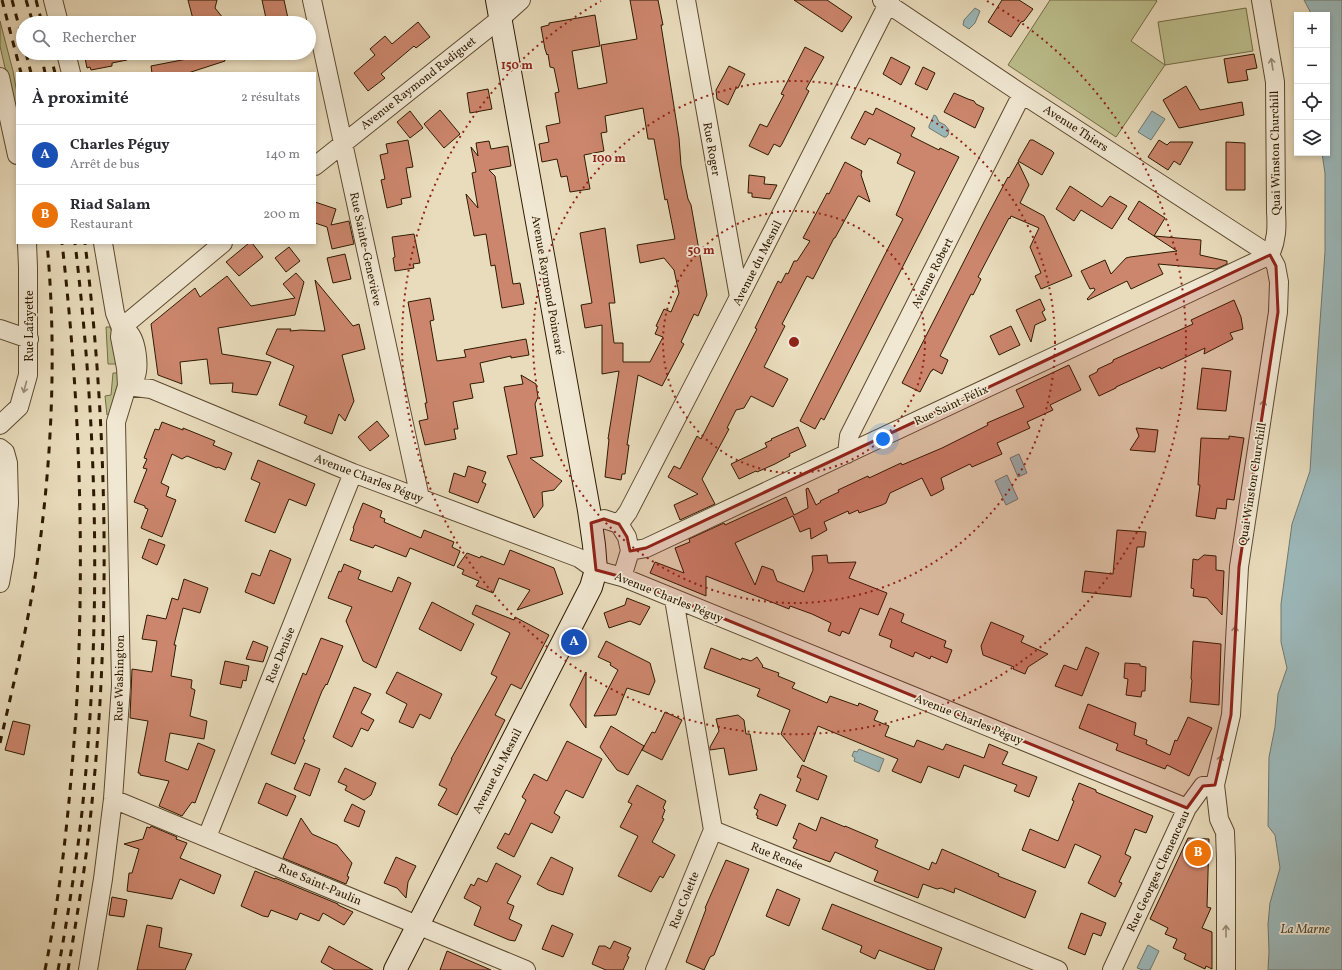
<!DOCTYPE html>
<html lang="fr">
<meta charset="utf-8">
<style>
body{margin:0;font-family:Vollkorn,serif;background:#f2f2f3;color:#2b2b33}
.controls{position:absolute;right:12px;top:12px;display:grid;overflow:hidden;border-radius:0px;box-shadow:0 2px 6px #0003}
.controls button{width:36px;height:36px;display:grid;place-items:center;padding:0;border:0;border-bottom:1px solid #e1e1e2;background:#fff;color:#2b2b33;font:20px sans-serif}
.you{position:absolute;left:883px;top:439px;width:14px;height:14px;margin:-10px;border:3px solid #fff;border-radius:50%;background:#1a73e8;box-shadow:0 0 0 6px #1a73e833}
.badge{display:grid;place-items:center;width:26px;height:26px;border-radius:50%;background:#db2777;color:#fff;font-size:13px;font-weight:700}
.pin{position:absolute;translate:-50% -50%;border:2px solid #fff;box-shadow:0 1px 4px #0006}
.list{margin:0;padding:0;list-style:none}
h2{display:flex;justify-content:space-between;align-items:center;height:52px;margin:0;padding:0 16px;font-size:17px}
h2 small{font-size:13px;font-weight:400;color:#7c7c81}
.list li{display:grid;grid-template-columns:26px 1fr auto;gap:12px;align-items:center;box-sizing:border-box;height:60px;padding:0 16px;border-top:1px solid #e1e1e2}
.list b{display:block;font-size:15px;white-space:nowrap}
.list p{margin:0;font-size:13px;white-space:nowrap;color:#7c7c81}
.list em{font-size:13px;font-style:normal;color:#7c7c81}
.icon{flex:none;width:22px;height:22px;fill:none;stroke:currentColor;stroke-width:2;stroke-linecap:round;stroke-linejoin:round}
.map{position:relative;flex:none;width:1342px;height:970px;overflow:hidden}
.search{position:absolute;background:#fff;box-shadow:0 2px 6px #0003;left:16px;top:16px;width:300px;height:44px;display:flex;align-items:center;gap:10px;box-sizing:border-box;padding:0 14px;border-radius:22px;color:#7c7c81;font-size:15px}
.panel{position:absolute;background:#fff;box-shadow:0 2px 6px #0003;left:16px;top:72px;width:300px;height:172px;border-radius:0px}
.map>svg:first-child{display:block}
</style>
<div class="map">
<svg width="1342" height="970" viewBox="0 0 1342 970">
<rect width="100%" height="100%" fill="#e9dcbc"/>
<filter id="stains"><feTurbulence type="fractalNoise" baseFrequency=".005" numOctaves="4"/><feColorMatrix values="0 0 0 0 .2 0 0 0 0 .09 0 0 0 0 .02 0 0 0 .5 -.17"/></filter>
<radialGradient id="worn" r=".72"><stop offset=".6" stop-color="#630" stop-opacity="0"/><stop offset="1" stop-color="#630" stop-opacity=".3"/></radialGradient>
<path fill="#bcbf8d" stroke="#756c46" d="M1050 0H1156L1157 1 1131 41 1165 65 1158 22 1246 8 1253 51 1165 65 1116 137 1008 65Z
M0 21 13 71 17 93V120L0 46Z
M106 327H110L117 345 121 364H108Z
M113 373H120C118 387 112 400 110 413L107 415 105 396 111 395Z"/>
<path fill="#9cb9bb" stroke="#707970" d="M1304 0H1342V970H1268L1269 952 1268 924 1270 903 1280 868 1275 835 1268 826 1269 757 1275 727 1278 694 1287 668 1281 642V604L1292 524 1310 471 1314 406 1325 252V173L1322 153H1327V15H1312Z
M975 8 980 11 975 23 969 29 963 25 964 20Z
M1152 111 1165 119 1151 140 1138 132Z
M934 115 936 116 939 122 945 125 949 130 948 135 946 137H944L929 128V126Z
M1019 454 1027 473 1018 477 1010 458Z
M1007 475 1018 499 1006 505 995 481Z
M859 749 884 759 879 772 854 761 855 758 852 756 854 751 857 752Z
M1148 945 1159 951 1150 970H1143L1137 968Z"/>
<path fill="#cc866d" stroke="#2e1a00" d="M188 0H217L215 8 227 23H194Z
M262 0H284L289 23H267Z
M630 0H658L663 25H661L679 138 681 165 688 199 691 205 707 295 698 316 694 314 681 342 684 344 662 386 638 375 627 445H629L625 474H622L621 480 605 477 609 439H608L619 371 602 374V325L585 328 581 305 592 303 580 233 605 228 615 303H609L614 343H623V362H650L663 337 655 334 658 327 656 326 664 309 671 312 679 293 674 270 664 258 640 263 637 245 675 239 667 199 665 200 654 139H648L643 108 605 116 607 132 601 133 604 151 584 155 590 189 570 192 567 176 561 177 557 159 542 162 539 144 549 142 546 126 560 123 555 93 559 92 554 68 550 67 548 54 547 55 545 49 541 27 549 25V23L595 15 600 46 572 51 578 89 607 83 601 45 637 39Z
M794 0H827L852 17 842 32Z
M1002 0H1019L1033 9 1024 21 1021 22 1011 37 988 22Z
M418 22 430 37 416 48 414 46 381 74 385 78 368 91 354 73 375 55 370 49 385 36 392 44Z
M805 47 824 57 806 89 809 91 782 144 780 147 774 144 768 155 749 146 760 124 767 127 784 95 781 94Z
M84 53H127V60L112 63V66L91 70 90 67 87 68Z
M218 53H223L225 61 188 73H152L151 66Z
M1254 54 1257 68 1246 70 1248 80 1228 83 1224 59Z
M891 57 910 67 901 85 883 74Z
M729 66 745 74 738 88H736L728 105 717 99 716 90Z
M923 67 935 73 927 90 915 84Z
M1186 86 1200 110 1242 102 1244 115 1179 128 1163 100Z
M488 89 492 109 470 113 467 93Z
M954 93 968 99 974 101 976 104 984 108 975 128 944 112Z
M876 108 915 128 911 136 939 150 940 148 959 157 824 420 821 418 815 429 800 421 903 219 896 215 915 172 897 163 901 154 869 138 865 145 851 138 865 111 873 115Z
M440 110 460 134 444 148 424 124Z
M410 111 423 128 410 138 397 122Z
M408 140 413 167 406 168 411 197 401 199 402 204 387 208 381 180 385 179 380 155 388 153 386 144Z
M1030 140H1033L1052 151 1054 153 1042 175 1018 161Z
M1159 140 1167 145 1170 142H1193L1180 165 1174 161 1168 170 1148 157Z
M489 141 491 149 508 146 511 166 489 170 495 176 513 284 520 283 524 304 502 308 495 265 491 266 486 234 474 236 466 194 478 208 472 173 476 172 471 147 478 156 476 143Z
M1226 142 1245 143V190H1226Z
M845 162 862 171 861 175 870 202 859 196H858L835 238H834L813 279 807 276 782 324 785 326 764 367 788 379 773 407 751 396 744 408 736 410 727 428 729 429 702 479 715 504 680 520 674 505 698 494 668 477 674 466 680 469 697 436 701 439 757 329 755 328 778 281 781 283 786 273 788 274 794 261H797L810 241 803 238 827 193 829 194Z
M1018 162 1029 185 1020 203 1044 216 1072 276 1041 289 1035 276 1041 273 1030 247 1039 228 1011 216 1010 219 1009 218 978 277 981 279 973 295 971 294 940 356 948 360 942 374 933 369 932 371H931L920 392 902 383 984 222 1008 177 1009 178Z
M749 175 765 177 764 184 777 185 770 199 752 197V193H748Z
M1070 186 1102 207 1110 196 1127 206 1112 229 1081 210 1074 221 1056 209Z
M1139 201 1165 218 1154 236 1128 219Z
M315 202 336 209 331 225 349 221 354 244 332 249 327 227 315 223Z
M414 234 420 263 413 264 414 268 395 271 393 258 395 257 392 237Z
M1154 236 1201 240 1200 255 1227 261V264L1216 269 1158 264 1163 274 1131 289 1127 281 1088 300 1087 299 1095 290 1094 288 1090 289 1081 271 1105 260 1111 274 1126 258 1130 257 1177 251Z
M249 243H252L263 257 239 276 226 262Z
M289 247 300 261 286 272 275 258Z
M345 254 351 279 333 283 327 258Z
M296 273 304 282 295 315 218 328 222 354 271 362 257 395 232 392 233 383 210 384 207 359 180 362 182 384 158 375 151 324 195 288 200 297 227 276 251 306 295 298 283 284Z
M315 280 353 326 359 324 365 349 342 355 354 401 345 421 339 414 332 434 304 423 307 416 279 405 294 366 266 354 277 329H291L290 331 301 330 325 331Z
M430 298 434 320 430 321 437 361 466 357 464 350 526 339 529 355 511 358V356L480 363 484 382 470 384 473 398 453 402 458 429H454L456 439 425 445 419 421 428 419 425 403H427L408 302Z
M1040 299 1045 310 1042 312 1046 320 1035 325 1031 342 1016 310Z
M1234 300 1241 317 1243 329 1230 333 1233 339 1204 354 1205 348 1161 369 1160 367 1116 387V388L1099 396 1089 376 1097 372 1098 369 1113 362V360L1193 324 1191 320Z
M1011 326 1020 345 999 355 990 336Z
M1069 365 1081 390 1050 405 1053 410 1027 422 1030 428 997 443 1002 454 972 467 970 464 941 478 944 489 939 492 931 496 922 478 890 493 886 503 882 505 859 513 858 510 849 514 848 511 824 522 827 530 811 539 810 528 800 532 793 516 735 543 755 585 762 566 773 570 777 581 804 592 813 570 812 556 827 555 828 563 856 562 849 578 887 593 878 615 860 608 849 634 842 631 840 636 828 631 831 623 812 614 790 606 789 609 706 576V596L650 573 655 562 684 573 675 548 690 542 689 539 724 523 725 525 786 497 794 515 808 508 806 489 808 488 816 505 821 502 820 501 839 492 838 490 868 476 869 478 901 463 902 465 942 448 988 425 987 423 1024 407 1016 390Z
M1202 368 1231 371 1226 411 1197 409Z
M521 375 536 384 538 397 535 404 543 456 530 458 562 481 554 490 542 492 543 506 534 518 507 456 517 454 504 387 523 384Z
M377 421 389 436 370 451 358 437Z
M162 422 183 430V428L215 441 213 445 232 453 225 470 218 467 217 468 187 456 182 459 172 454 161 483 169 487 166 496 176 500 162 537 141 528 148 509 145 508V506L134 502 147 469 143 468 147 459 144 458 155 429 159 430Z
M798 427 806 446 789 454 790 456 775 464 757 472 756 471 739 479 731 464 767 447 765 443 772 440 771 439Z
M1136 428 1158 430 1155 452 1130 450 1139 436Z
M1229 436 1244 438 1234 500 1227 499 1226 509 1217 508 1215 519 1196 516 1200 485H1198L1201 438 1229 439Z
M258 460 315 484 306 506 289 499 275 533 245 521 260 483 251 479Z
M468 466 486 472 482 482 486 484 478 503 449 492 454 473 465 477Z
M363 503 382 511 380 517 385 519 384 522 421 538 424 530 454 542 452 547 460 551 454 566 410 548 406 557 375 545 373 548 350 540 354 529 353 528Z
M1117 530 1146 532 1144 547H1137L1131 597 1082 592 1085 571 1113 574Z
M149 539 165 545 157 565 142 558Z
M270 550 291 559 274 604 245 592 252 573 260 576Z
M510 550 554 568 563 594 517 610 530 590 499 578 493 593 476 586 479 581 462 574 464 570 457 567 467 553 480 558 481 556 504 565Z
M1204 555 1216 556V570L1224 571 1222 615 1207 598 1193 596 1194 589 1191 588 1193 559 1198 560Z
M344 564 361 571 358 579 392 592 398 577 411 583 376 668 363 661 346 621 352 607 328 598 339 571 341 572Z
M184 579 208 588 200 613 183 608 174 645H176L171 676 192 680 191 688 195 690 190 716 207 721 204 739 170 733 165 761 188 770 198 743 215 750 195 803 192 802 182 816 159 806 169 781 140 775V773H138L148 721 130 718 132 669 152 672 157 641 142 639 147 615 166 619 172 598 178 600Z
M627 598 650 607 640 625 630 621 609 628 604 613 625 605Z
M432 602 474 624 461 651 419 629Z
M476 605 514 620 515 617 549 635 521 689 511 684 495 715 505 720 457 815 438 805 447 789 439 785 452 759H451L497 677 491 674 510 633 472 614Z
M890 608 904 614 901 622 946 641 944 647 952 650 947 663 931 656 930 659 915 652 913 657 890 647 892 640 879 635Z
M991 622 1024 636 1021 642 1048 654 1028 667 1025 674 1013 669 1014 667 983 655 981 646Z
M321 638 343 646 327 685 326 684 322 691 303 739 305 740 295 764 271 754 303 673 306 675Z
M253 641 268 647 263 662 246 659Z
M606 641 650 663 655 681 649 695 627 688 616 715 594 716 618 670 610 665 611 663 598 657Z
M1193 641 1221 644 1219 705 1190 702 1192 680 1191 679Z
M1086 647 1099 653 1082 696 1055 686 1064 665 1077 670Z
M711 648 741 660 742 658 751 661 757 657 763 666 762 667 779 673 778 676 795 683 792 688 827 703 830 696 858 706 859 703 878 711 874 720 889 726 885 736 914 747 917 740 943 750 946 744 984 758 989 744 1008 752 1002 764 1037 777 1029 797 1014 791 1017 785 964 765 959 778 928 766 921 783 892 771 898 759 818 726 804 762 781 734 790 710 757 696 760 689 704 668Z
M225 661 249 666 246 681 243 680 241 688 220 684Z
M1125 663 1140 664V666L1146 667 1145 691H1142L1141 697 1126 695 1128 679 1124 678Z
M397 672 442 694 430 719 420 714 413 728 399 722 407 704 386 693Z
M586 672V728L570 705Z
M354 687 371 694 361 713 374 720 368 731 361 728 352 747 333 737Z
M1088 704 1136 723 1134 735 1147 740 1146 744 1170 755 1175 740 1177 741 1188 717 1212 728 1189 776 1167 765 1165 769 1116 750 1118 744 1079 728Z
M665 712 682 720 662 760 642 750 652 732 655 733Z
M738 715 744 720 746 734H750L757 770 729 775 724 748 710 750V747L719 731 716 719Z
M13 721 30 725 24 755 5 750Z
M611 726 644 746 628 775 617 770 600 747Z
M567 741 602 759 583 798 566 790 554 813 560 817 552 833 531 823 514 857 497 848 505 833 509 835 526 800 522 797 534 774 547 781Z
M305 763 320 769 310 796 294 789Z
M802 765 827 776 818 800 796 791 801 779 797 777Z
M345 768 376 783 371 795 364 800 345 790 347 786 338 782Z
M266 783 296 796 287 816 258 803Z
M1079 783 1096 790V792L1153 816 1146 833 1135 829 1125 854 1131 857 1119 882 1122 883 1115 897 1088 883 1101 856 1075 844 1065 868 1022 850 1030 829 1058 841 1074 801 1072 800Z
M637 785 666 801 663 808 665 810 662 818 664 819 652 842 675 855 663 878 660 876 651 892 618 876 638 836 620 827 632 804 628 802Z
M760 794 786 805 777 826 757 818 758 816 756 815 758 810 754 808Z
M352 804 365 811 359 827 344 821Z
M821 817 845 827V826L878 840 875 847 929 870 932 862 936 864 942 849 999 874 998 876 1036 891 1025 918 955 888 954 893 941 888 937 889 923 884 918 898 874 881 878 871 835 852 830 862 793 848 797 840 793 838 799 823 816 831Z
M301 818 312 834 337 845 352 863 347 876 349 877 346 884 283 858Z
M151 826 177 837 176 839 187 843 180 858 221 875 214 894 180 879 172 899 127 891 129 873H132L139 849 124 844 143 839 147 827 150 828Z
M1188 838 1209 839 1207 907 1211 908 1202 928 1212 932V969L1206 966 1205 969 1184 959 1186 954 1173 948 1177 939 1165 934 1168 928 1150 919Z
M396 857 416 866 408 882 406 898 397 888 384 883Z
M551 857 573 868 563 895 548 890 537 884Z
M726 860 749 869 714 955 710 957 704 970 686 962 706 909 705 908Z
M496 863 521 876 507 903 514 906 509 919 522 925 515 941 509 940 474 925 481 907 464 898 471 884 474 886 478 878 487 882Z
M255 871 275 879V878L338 904V905L353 912 344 925 323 913 319 921 300 913 297 920 271 910 268 917 263 916 241 906Z
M777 889 800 899 789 926 766 916Z
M112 897 127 900 124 917 109 915Z
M832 904 942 948 934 970H929L879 950 875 959 860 952 862 946 822 929Z
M1081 913 1106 923 1101 936 1093 933 1085 955 1068 948Z
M147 925 162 928 159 947 192 954 185 970H137Z
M552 925 573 934 563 957 542 949Z
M614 941 631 948 627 956 629 957 623 970H606L592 964 599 946H605L610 949Z
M329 946 336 950 373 970H335L321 962Z
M447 951 491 970H440Z"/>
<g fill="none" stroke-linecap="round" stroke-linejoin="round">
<defs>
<path id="street" d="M53 0 59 23
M312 0 420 498
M686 0 739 297
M882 0 1022 94 1270 255 1276 266 1279 282 1278 312 1239 567 1231 715 1215 785 1219 819 1225 832 1226 859V970
M1261 0 1275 82 1276 211C1277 227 1277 240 1270 255
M66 53 71 73
M0 77 17 155
M315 166 501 18 521 0
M121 328 223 243
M121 328C123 329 125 330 127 331 137 338 140 368 135 378
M0 329 29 339
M127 386 151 389 353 473 579 558 596 570 622 577 1187 808
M0 425 19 407 28 375V267L27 243
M0 448 5 452 8 463 9 503 5 555 0 583
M847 454 849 436 1022 94
M591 523 604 519 619 524 627 537 630 551 622 577
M619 524 628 512 739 297 890 0
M630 551 646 548 1270 255
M674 599 713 830 1058 970
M113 799 526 970
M207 837 353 473
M88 970 103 879 113 799 121 686 116 422 127 386 126 368 120 337 121 328 115 313 103 243
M655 970 713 830
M1112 970 1187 808 1203 786 1215 785"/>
<path id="secondary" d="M395 970 591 587 596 570 594 545 589 510 497 0"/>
</defs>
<use href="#street" stroke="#5d4a2f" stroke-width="20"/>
<use href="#secondary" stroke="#2e1a00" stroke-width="24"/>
<use href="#street" stroke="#f1e8d3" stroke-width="18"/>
<use href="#secondary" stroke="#f1e8d3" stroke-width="22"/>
<path stroke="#2e1a00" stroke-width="3" stroke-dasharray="7 7" stroke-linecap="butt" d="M2 0 21 73
M12 0 23 41
M26 0 33 23
M36 0 42 23
M26 53 31 73
M41 53 45 73
M50 53 55 73
M0 743C13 686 27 629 36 571 52 463 57 352 47 243
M45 970C62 886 70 800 76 715 85 558 80 400 62 243
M58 970C67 921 75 871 81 821 102 629 98 435 75 243
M68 970C76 921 85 871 90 821 111 630 108 434 85 243"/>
</g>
<defs><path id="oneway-shaft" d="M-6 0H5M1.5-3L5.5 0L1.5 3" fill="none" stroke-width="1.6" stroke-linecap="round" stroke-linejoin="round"/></defs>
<g stroke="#998b74">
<use href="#oneway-shaft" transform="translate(1272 64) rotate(-99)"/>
<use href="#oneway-shaft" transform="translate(25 387) rotate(105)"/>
<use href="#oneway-shaft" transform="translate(1263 406) rotate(-81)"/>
<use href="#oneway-shaft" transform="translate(1235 632) rotate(-87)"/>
<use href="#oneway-shaft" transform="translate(1220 761) rotate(-77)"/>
<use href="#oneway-shaft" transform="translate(1226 931) rotate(-90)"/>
</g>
<path fill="#8f2418" fill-opacity="0.2" stroke="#8f2418" stroke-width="3" stroke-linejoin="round" d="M1270 255 1276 266 1278 312 1239 567 1231 715 1215 785 1203 786 1187 808 622 577 596 570 591 523 604 519 619 524 627 537 630 551 646 548Z"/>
<g fill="none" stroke="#8f2418" stroke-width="2" stroke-dasharray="2 4">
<circle cx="794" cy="342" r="131"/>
<circle cx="794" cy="342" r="261"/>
<path d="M987 1A392 392 0 1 1 601 1"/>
</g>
<g text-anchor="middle" stroke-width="3.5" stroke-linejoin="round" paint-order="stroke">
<g font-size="12" fill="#2e1a00" stroke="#f1e8d3">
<text transform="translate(418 83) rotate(-38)" y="4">Avenue Raymond Radiguet</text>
<text transform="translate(1076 128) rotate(33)" y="4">Avenue Thiers</text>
<text transform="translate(712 149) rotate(80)" y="4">Rue Roger</text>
<text transform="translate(1275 153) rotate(-91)" y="4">Quai Winston Churchill</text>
<text transform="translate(366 249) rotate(78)" y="4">Rue Sainte-Geneviève</text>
<text transform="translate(757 263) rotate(-63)" y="4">Avenue du Mesnil</text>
<text transform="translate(932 273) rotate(-63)" y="4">Avenue Robert</text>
<text transform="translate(548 285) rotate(80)" y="4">Avenue Raymond Poincaré</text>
<text transform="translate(29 326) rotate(-90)" y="4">Rue Lafayette</text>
<text transform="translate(951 405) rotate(-25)" y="4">Rue Saint-Félix</text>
<text transform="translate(369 478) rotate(21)" y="4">Avenue Charles Péguy</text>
<text transform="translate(1252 484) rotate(-81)" y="4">Quai Winston Churchill</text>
<text transform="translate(669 597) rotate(22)" y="4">Avenue Charles Péguy</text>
<text transform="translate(280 655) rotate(-68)" y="4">Rue Denise</text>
<text transform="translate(119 678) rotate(-89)" y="4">Rue Washington</text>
<text transform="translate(969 719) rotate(22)" y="4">Avenue Charles Péguy</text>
<text transform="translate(497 771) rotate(-63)" y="4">Avenue du Mesnil</text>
<text transform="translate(777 856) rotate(22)" y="4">Rue Renée</text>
<text transform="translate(1158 871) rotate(-65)" y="4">Rue Georges Clemenceau</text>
<text transform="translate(320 884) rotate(23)" y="4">Rue Saint-Paulin</text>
<text transform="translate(684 900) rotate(-68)" y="4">Rue Colette</text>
</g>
<g font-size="13" font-style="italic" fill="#4f4a38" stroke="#f1e8d3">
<text x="1305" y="933">La Marne</text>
</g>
</g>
<circle cx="794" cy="342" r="6" fill="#8f2418" stroke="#f1e8d3" stroke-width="2"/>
<g font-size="12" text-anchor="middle" font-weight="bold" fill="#8f2418" stroke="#f1e8d3" stroke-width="3.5" stroke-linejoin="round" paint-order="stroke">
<text x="517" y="69">150 m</text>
<text x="609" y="162">100 m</text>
<text x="701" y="254">50 m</text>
</g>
<rect width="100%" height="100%" filter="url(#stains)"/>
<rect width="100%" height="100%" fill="url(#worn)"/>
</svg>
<div class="controls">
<button>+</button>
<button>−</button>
<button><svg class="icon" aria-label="locate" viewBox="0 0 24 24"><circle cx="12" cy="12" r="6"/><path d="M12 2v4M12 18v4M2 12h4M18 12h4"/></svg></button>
<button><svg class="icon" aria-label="layers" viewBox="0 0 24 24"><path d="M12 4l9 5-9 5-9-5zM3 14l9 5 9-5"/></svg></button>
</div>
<div class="you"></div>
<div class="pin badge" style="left:574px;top:642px;background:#1a4fb4">A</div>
<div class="pin badge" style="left:1198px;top:853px;background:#e8710a">B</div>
<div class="search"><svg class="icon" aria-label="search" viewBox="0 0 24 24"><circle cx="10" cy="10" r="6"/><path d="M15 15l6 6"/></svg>Rechercher</div>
<section class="panel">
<h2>À proximité<small>2 résultats</small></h2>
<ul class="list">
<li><span class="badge" style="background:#1a4fb4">A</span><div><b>Charles Péguy</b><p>Arrêt de bus</p></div><em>140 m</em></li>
<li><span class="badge" style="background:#e8710a">B</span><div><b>Riad Salam</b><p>Restaurant</p></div><em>200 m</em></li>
</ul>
</section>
</div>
